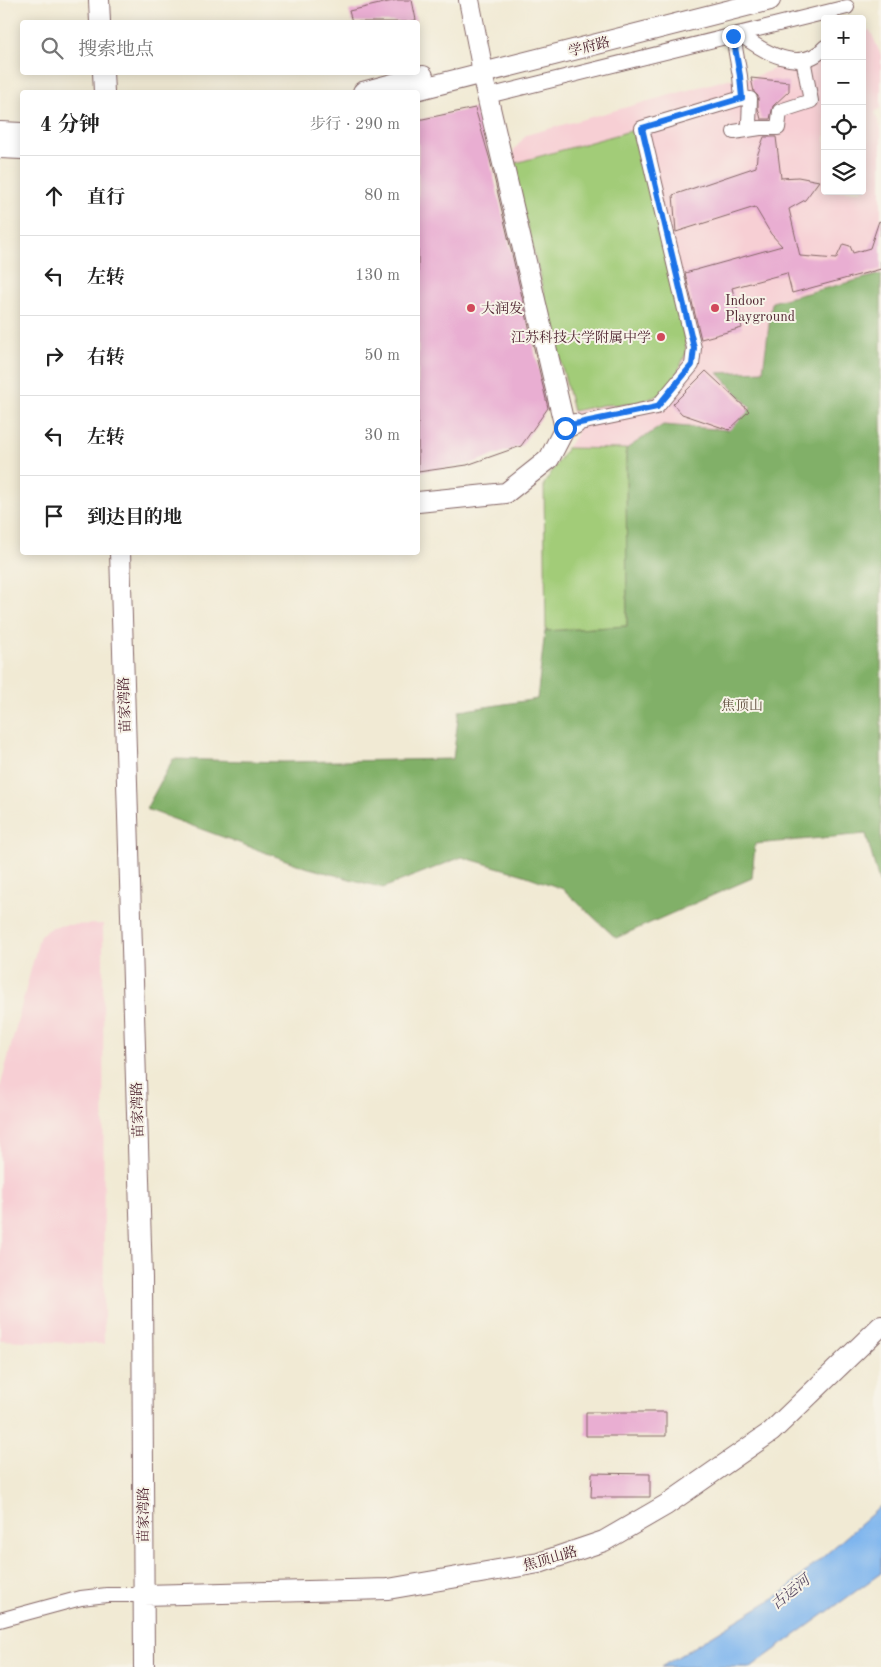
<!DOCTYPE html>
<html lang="zh">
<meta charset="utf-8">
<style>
body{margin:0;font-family:"Old Standard TT","Noto Serif SC",serif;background:#f2f2f2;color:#222}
.controls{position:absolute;right:15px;top:15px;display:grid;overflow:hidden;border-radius:5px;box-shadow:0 2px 12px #0003}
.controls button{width:45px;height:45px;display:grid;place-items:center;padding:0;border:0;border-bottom:1px solid #e0e0e0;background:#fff;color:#222;font:25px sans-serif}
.stop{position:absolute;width:15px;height:15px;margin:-11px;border:4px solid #1a73e8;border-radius:50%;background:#fff}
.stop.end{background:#1a73e8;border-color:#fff;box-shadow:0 1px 5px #0008}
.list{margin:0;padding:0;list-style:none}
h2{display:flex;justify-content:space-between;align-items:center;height:65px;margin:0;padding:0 20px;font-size:21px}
h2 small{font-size:16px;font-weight:400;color:#767676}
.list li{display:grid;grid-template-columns:32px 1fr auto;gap:15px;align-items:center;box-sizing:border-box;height:80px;padding:0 20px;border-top:1px solid #e0e0e0}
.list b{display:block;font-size:19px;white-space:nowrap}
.list em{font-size:16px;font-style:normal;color:#767676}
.icon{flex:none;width:28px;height:28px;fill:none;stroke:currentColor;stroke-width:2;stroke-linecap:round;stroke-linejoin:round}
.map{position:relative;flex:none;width:881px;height:1667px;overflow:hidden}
.search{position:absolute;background:#fff;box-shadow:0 2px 12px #0003;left:20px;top:20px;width:400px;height:55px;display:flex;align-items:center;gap:12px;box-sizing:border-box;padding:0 18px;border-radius:5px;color:#767676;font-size:19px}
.panel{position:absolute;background:#fff;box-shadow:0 2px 12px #0003;left:20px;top:90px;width:400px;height:465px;border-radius:5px}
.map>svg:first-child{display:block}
</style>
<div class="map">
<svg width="881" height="1667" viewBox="0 0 881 1667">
<rect width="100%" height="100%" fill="#f7f3e8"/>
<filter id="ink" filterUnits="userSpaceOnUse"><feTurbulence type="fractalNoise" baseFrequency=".02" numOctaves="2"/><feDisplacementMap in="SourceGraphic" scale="10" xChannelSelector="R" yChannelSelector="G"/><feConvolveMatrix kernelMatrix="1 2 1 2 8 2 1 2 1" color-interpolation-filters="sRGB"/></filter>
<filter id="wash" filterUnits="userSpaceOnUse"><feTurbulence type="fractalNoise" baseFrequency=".0096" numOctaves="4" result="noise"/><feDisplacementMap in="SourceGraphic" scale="20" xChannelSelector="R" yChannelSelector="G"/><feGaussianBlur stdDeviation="1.12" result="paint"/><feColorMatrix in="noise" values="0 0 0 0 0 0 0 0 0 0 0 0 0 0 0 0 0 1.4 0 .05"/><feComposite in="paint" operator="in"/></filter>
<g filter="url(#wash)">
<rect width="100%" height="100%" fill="#f1ead4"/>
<path fill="#f7cfd4" d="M870 30 881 55V108L875 112 881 129V274L772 302 763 371 752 408 729 430 663 425 626 449 627 626 544 484 577 433 512 164 514 150 526 135 728 79 751 78 825 49V191H862V33Z
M103 924 104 1344 0 1340V1088L40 935 52 927 65 925Z"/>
<path fill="#a2cc78" stroke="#767652" d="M634 130 685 326 686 353 676 376 664 393 636 404 603 405 573 411 512 164Z
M567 448 626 449 627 626 546 631 544 484Z"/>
<path fill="#81b068" stroke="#66684a" d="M881 274V889L866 834 755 844 752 878 616 938 563 889 524 875 462 857 383 888 305 867 146 809 173 759 283 762 453 759 459 711 537 699 545 631 627 626 626 449 663 425 729 430 751 408 718 373 763 371 772 302Z"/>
<path fill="#7eb5ee" stroke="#646a8c" d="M881 1506V1573L751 1667H661L782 1593Z"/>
<g id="blocks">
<path fill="#e9aed2" d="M397 0H412L416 20 408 22H352L349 11Z
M751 78 789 82V91L773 106 770 119H761L758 108V96L754 92Z
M475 108 490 160 548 408 521 446 467 465 418 472V120Z
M764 137H776L781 178 798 177 819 181 805 200 789 209 800 256 836 259 843 244 850 246 853 253 870 248 879 221 881 222V269L792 293 787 273 732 288 742 328 701 339 685 273 782 246 771 234 755 207 676 232 673 195 756 167 757 156Z
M706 371 749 411 729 430 682 414 673 404Z
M586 1412H666V1436H586Z
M592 1473 650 1474V1497H591Z"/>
</g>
</g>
<g filter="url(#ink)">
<use href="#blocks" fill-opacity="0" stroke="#846666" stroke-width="1"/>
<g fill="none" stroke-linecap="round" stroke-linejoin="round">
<defs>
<path id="street" d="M740 34C762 51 801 75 825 47
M488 96 847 7
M742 98 750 99 749 123 754 129
M734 132 760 128H778L780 111 811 101 803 59
M575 424 657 407 692 365 694 348 642 128 742 98 740 76 733 36
M0 1620 81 1598 107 1595H144"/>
<path id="secondary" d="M99 0 100 22
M469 0 481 61 482 74 565 428 575 424
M103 72 104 92
M363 92 423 76
M408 92 770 0
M0 132 22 133
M0 148 22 149
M418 502 506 493 549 459 565 428
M120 552 142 1278 144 1667
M144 1595 388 1589 539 1563 604 1541 666 1505 771 1432 881 1326"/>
</defs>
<use href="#street" stroke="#846666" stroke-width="16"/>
<use href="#secondary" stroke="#846666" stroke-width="22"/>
<use href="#street" stroke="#fff" stroke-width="14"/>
<use href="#secondary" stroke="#fff" stroke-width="20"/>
</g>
</g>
<g fill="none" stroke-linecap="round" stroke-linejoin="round" filter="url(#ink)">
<path stroke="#1a73e8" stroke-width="6" d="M565 428 575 424 657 407 692 365 694 348 642 128 742 98 740 76 733 36"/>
</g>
<g fill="#d1495b" stroke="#f7f3e8" stroke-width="2">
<circle cx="471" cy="308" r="5"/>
<circle cx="715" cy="308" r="5"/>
<circle cx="661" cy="337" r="5"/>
</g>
<g text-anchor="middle" stroke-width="4" stroke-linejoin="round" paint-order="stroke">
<g font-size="14" fill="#4a1f2b" stroke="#f7f3e8">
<text transform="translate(589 46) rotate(-14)" y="5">学府路</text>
<text transform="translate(124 705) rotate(-92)" y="5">苗家湾路</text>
<text transform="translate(137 1110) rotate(-92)" y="5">苗家湾路</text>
<text transform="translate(143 1515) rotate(-90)" y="5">苗家湾路</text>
<text transform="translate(550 1558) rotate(-16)" y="5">焦顶山路</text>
</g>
<g font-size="14" fill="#4a1f2b" stroke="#f7f3e8" text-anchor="start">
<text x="725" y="305">Indoor<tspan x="725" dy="16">Playground</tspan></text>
<text x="481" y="313">大润发</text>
<text x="651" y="342" text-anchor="end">江苏科技大学附属中学</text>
</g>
<g font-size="14" fill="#645342" stroke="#f7f3e8">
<text x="742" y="710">焦顶山</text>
</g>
<g font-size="15" font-style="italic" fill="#5a4c66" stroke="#f7f3e8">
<text transform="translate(790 1592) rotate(-39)" y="5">古运河</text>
</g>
</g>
</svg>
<div class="controls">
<button>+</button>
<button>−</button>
<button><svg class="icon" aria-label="locate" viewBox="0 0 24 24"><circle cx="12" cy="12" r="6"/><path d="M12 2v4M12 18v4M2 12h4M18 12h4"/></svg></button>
<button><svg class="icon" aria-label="layers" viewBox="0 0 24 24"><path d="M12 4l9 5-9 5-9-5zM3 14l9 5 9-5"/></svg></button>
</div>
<div class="stop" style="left:565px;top:428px"></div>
<div class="stop end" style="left:733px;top:36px"></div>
<div class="search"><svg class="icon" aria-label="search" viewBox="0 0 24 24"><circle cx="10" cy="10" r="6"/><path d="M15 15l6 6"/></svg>搜索地点</div>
<section class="panel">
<h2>4 分钟<small>步行 · 290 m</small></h2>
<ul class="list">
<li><svg class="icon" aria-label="ahead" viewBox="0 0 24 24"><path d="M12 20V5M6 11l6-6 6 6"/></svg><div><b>直行</b></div><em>80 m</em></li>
<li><svg class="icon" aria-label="left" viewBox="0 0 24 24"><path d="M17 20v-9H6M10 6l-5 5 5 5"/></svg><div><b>左转</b></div><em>130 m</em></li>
<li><svg class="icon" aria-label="right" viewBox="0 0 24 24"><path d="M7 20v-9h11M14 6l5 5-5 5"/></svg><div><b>右转</b></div><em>50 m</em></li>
<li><svg class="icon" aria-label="left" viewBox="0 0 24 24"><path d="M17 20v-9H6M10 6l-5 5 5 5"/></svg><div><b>左转</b></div><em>30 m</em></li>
<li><svg class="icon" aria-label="arrive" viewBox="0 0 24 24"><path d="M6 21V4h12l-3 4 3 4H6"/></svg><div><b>到达目的地</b></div></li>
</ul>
</section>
</div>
